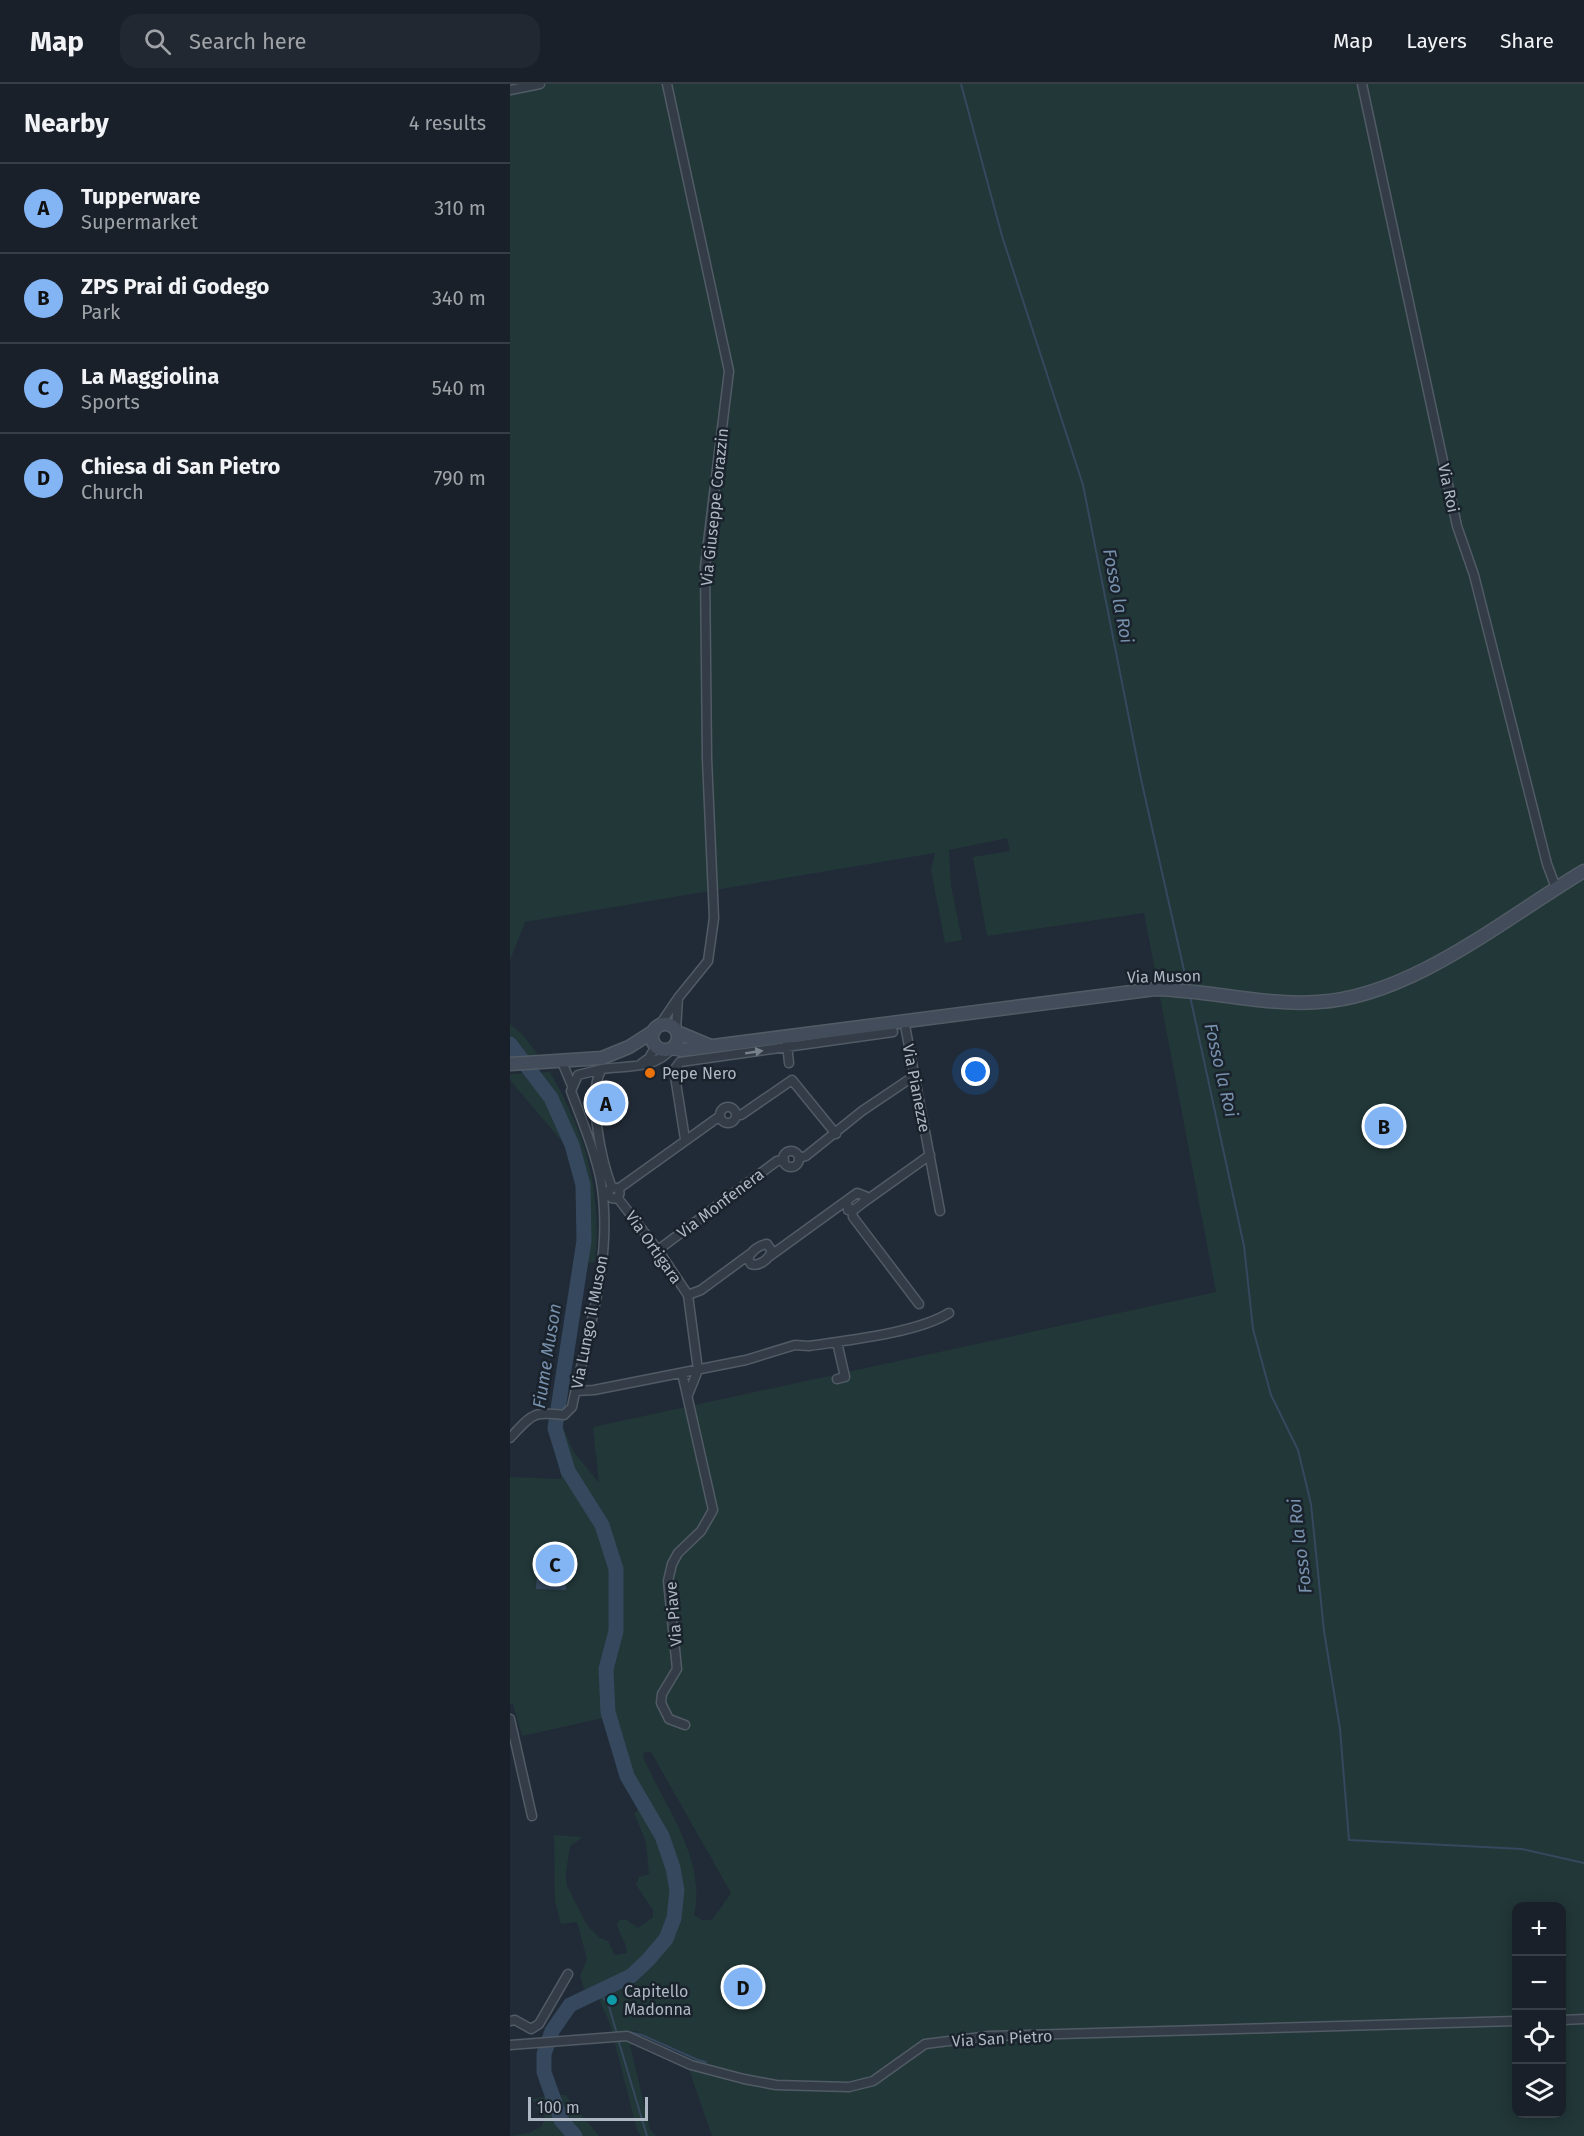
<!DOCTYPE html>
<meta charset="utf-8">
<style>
body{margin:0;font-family:"Fira Sans",sans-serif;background:#222831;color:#f1f3f6}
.controls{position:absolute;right:18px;bottom:18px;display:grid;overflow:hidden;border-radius:12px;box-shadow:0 3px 15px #0003}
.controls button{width:54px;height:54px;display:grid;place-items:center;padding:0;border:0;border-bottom:2px solid #373e46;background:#192029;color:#f1f3f6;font:30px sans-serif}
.scale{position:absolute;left:18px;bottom:15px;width:120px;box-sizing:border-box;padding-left:6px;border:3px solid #aeb8c4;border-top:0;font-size:16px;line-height:21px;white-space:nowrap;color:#aeb8c4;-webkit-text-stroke:4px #1a222c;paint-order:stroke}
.you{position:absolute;left:466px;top:988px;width:21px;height:21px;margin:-15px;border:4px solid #fff;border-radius:50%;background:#1a73e8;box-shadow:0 0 0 9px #1a73e833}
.badge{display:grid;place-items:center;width:39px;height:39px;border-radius:50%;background:#83b5f5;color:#111;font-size:20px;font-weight:700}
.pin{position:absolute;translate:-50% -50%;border:3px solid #fff;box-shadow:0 2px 6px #0006}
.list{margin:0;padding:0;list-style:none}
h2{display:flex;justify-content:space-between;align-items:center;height:78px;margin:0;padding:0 24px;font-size:26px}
h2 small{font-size:20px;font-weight:400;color:#9fa3a8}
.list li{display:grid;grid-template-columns:39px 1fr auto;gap:18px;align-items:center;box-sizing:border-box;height:90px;padding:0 24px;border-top:2px solid #373e46}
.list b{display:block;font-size:22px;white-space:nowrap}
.list p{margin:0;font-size:20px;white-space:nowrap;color:#9fa3a8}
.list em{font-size:20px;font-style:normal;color:#9fa3a8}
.icon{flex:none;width:33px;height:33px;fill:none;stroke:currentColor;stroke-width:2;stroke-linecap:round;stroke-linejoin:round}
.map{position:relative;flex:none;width:1074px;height:2052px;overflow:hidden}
header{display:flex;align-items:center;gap:36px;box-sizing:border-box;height:84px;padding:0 30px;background:#192029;border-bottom:2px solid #373e46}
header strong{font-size:28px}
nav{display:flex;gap:33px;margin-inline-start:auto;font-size:21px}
.search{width:420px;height:54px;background:#222831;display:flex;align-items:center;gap:15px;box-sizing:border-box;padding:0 21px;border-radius:18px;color:#9fa3a8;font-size:22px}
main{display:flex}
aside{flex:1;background:#192029}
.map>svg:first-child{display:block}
</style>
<header>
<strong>Map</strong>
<div class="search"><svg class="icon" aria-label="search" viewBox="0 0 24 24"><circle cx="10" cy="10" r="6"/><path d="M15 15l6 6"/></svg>Search here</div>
<nav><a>Map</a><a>Layers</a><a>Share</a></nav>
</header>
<main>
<aside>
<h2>Nearby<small>4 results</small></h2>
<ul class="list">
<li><span class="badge">A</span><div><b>Tupperware</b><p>Supermarket</p></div><em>310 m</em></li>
<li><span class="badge">B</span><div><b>ZPS Prai di Godego</b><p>Park</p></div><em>340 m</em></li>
<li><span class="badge">C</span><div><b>La Maggiolina</b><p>Sports</p></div><em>540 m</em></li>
<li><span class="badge">D</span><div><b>Chiesa di San Pietro</b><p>Church</p></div><em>790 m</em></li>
</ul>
</aside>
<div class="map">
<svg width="1074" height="2052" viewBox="0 0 1074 2052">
<rect width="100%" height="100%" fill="#212b37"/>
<path fill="#223738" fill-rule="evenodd" d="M0 0H1074V2052H202L173 1968 125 1947 117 1949 132 1961H120L140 2045 146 2052H131L127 2046 100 1940 88 1913 85 1909 75 1907 70 1892 77 1875 67 1838 51 1840 45 1817 44 1751 73 1753 60 1762 56 1789 57 1802 77 1841 90 1854 98 1857 105 1871 117 1869C117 1858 108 1850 107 1839L110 1836H117L128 1844 143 1833V1826L126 1801 129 1793 139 1790 136 1758 124 1729 135 1720 116 1679 102 1632 12 1652 3 1620H0V1393L51 1395 53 1374 42 1349 41 1338 52 1341 63 1367 89 1399 83 1343 706 1208 634 829 477 852 463 773 500 767 497 754 439 766 441 802 452 856 435 859 421 786 425 769 15 838 0 876ZM137 1668H141L221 1809 202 1836H192L184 1831C197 1776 155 1723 134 1675L133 1669ZM1006 1822H1052V2030H1006Z
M0 940 13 951 31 975 0 976Z
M40 988C76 1051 92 1105 85 1178L70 1180 78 1147 55 1061 0 996V990Z
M41 2011H55L89 2052H0L19 2049 32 2042 35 2033 29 2029 23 2015Z"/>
<path fill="#35485e" d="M27 1486 57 1487 56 1506 26 1505Z"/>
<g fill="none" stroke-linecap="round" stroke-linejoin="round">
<path stroke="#35485e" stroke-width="2" d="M451 0 492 152 573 401 631 695 678 904
M680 912 734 1162 743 1245 761 1311 788 1366 801 1420 814 1547 830 1645 839 1756 1012 1765 1074 1779
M82 1903 98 1919 107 1950
M107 1948H116
M119 1948 132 1951 188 1976 196 1978
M108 1955 137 2052"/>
<path stroke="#35485e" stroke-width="15" d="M0 960 41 1014 62 1061 73 1101 74 1157 45 1344 58 1387 92 1441 106 1485V1547L96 1585 98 1628 117 1692 152 1752 163 1784 167 1806 164 1834 156 1855 138 1876 121 1892 60 1921 42 1947 34 1970V1988L51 2036 65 2052"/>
<defs>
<path id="minor" d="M157 0 219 287 195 483 197 675 204 834 198 877 168 914
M852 0 947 442 964 491 1037 780 1046 804
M0 6 30 0
M394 936 430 1127
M149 942 168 914 166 946
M277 959 279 979
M52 978 62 1002
M131 980 139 974 146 962
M210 1031a8 8 0 1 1 16 0a8 8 0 1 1-16 0Z
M226 1030 231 1031 282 996 326 1050
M175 1055 164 986 170 978 383 948
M273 1075a8 8 0 1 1 16 0a8 8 0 1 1-16 0Z
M289 1074 296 1072 352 1027 404 992
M98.5 1109a5.5 5.5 0 1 1 11 0a5.5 5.5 0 1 1-11 0Z
M102 1104C92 1078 76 1008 92 985 115 982 146 985 161 965
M108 1105 210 1032
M107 1113 148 1166 178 1211 188 1286 178 1311
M354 1118 420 1071
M342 1126 343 1133 409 1220
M257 1160 262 1167C259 1175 249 1183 241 1180L238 1175C241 1167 249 1161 257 1160Z
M148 1166 267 1077 274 1076
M260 1172 347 1109 355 1112 354 1118 345 1125 338 1126 337 1117
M178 1211 191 1206 240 1170
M327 1258 335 1293 327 1295
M172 1289 203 1426 191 1447 168 1469 162 1480 158 1497 167 1585 152 1610 151 1619 159 1635 175 1641
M66 1307 84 1306 236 1276 285 1261 299 1262C338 1256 407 1249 439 1229
M0 1354C22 1331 21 1327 54 1331L62 1323C77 1250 104 1174 91 1098 85 1067 72 1037 61 1007L68 991 92 985
M0 1635 22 1732
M1052 1936 1074 1935
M0 1937 5 1936 21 1945 29 1940 58 1890
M0 1961 117 1952 181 1981 234 1995 266 2001 339 2003 363 1997 415 1960 479 1952 1006 1937"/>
<path id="secondary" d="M142 953a13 13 0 1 1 26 0a13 13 0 1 1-26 0Z
M167 948 198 961
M162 964 172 966 645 905C699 906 754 922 808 918 901 913 995 834 1074 787
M0 980 92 974 119 963 144 947"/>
</defs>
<use href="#minor" stroke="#515b65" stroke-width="11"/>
<use href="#secondary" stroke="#515b65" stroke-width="15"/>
<use href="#minor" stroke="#343d47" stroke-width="8"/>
<use href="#secondary" stroke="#424c5a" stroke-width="12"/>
</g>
<defs><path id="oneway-solid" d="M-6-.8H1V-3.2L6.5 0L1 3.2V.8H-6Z" transform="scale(1.5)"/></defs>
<use fill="#77818c" href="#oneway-solid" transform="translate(244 968) rotate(-9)"/>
<circle fill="#e8710a" stroke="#1a222c" stroke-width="2" cx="140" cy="989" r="6"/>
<circle fill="#0f9aa8" stroke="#1a222c" stroke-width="2" cx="102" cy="1916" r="6"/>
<g text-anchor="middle" stroke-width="5" stroke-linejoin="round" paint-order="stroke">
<g font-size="16" fill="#aeb8c4" stroke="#1a222c">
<text transform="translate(939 404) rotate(78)" y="6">Via Roi</text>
<text transform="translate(204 423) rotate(-84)" y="6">Via Giuseppe Corazzin</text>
<text transform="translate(654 892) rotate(-1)" y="6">Via Muson</text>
<text transform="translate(407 1004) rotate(79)" y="6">Via Pianezze</text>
<text transform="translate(210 1119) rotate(-37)" y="6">Via Monfenera</text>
<text transform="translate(144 1163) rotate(55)" y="6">Via Ortigara</text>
<text transform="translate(79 1238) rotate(-79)" y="6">Via Lungo il Muson</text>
<text transform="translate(163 1530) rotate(-95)" y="6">Via Piave</text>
<text transform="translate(492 1954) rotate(-3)" y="6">Via San Pietro</text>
</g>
<g font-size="16" fill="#aeb8c4" stroke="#1a222c" text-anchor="start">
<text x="152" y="995">Pepe Nero</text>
<text x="114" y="1913">Capitello<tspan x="114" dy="18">Madonna</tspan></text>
</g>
<g font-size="18" font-style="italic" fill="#7790ac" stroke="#1a222c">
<text transform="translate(608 512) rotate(79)" y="6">Fosso la Roi</text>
<text transform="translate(711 986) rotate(77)" y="6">Fosso la Roi</text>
<text transform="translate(37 1272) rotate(-81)" y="6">Fiume Muson</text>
<text transform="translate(790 1462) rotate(-97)" y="6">Fosso la Roi</text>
</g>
</g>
</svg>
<div class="controls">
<button>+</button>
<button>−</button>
<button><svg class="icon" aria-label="locate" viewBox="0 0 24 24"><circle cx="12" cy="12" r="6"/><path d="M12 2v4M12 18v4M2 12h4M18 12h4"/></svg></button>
<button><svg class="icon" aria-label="layers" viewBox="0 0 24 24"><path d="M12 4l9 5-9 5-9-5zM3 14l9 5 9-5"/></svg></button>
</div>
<div class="scale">100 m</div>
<div class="you"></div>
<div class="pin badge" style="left:96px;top:1019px">A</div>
<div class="pin badge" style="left:874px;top:1042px">B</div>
<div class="pin badge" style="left:45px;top:1480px">C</div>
<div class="pin badge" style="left:233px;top:1903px">D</div>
</div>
</main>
